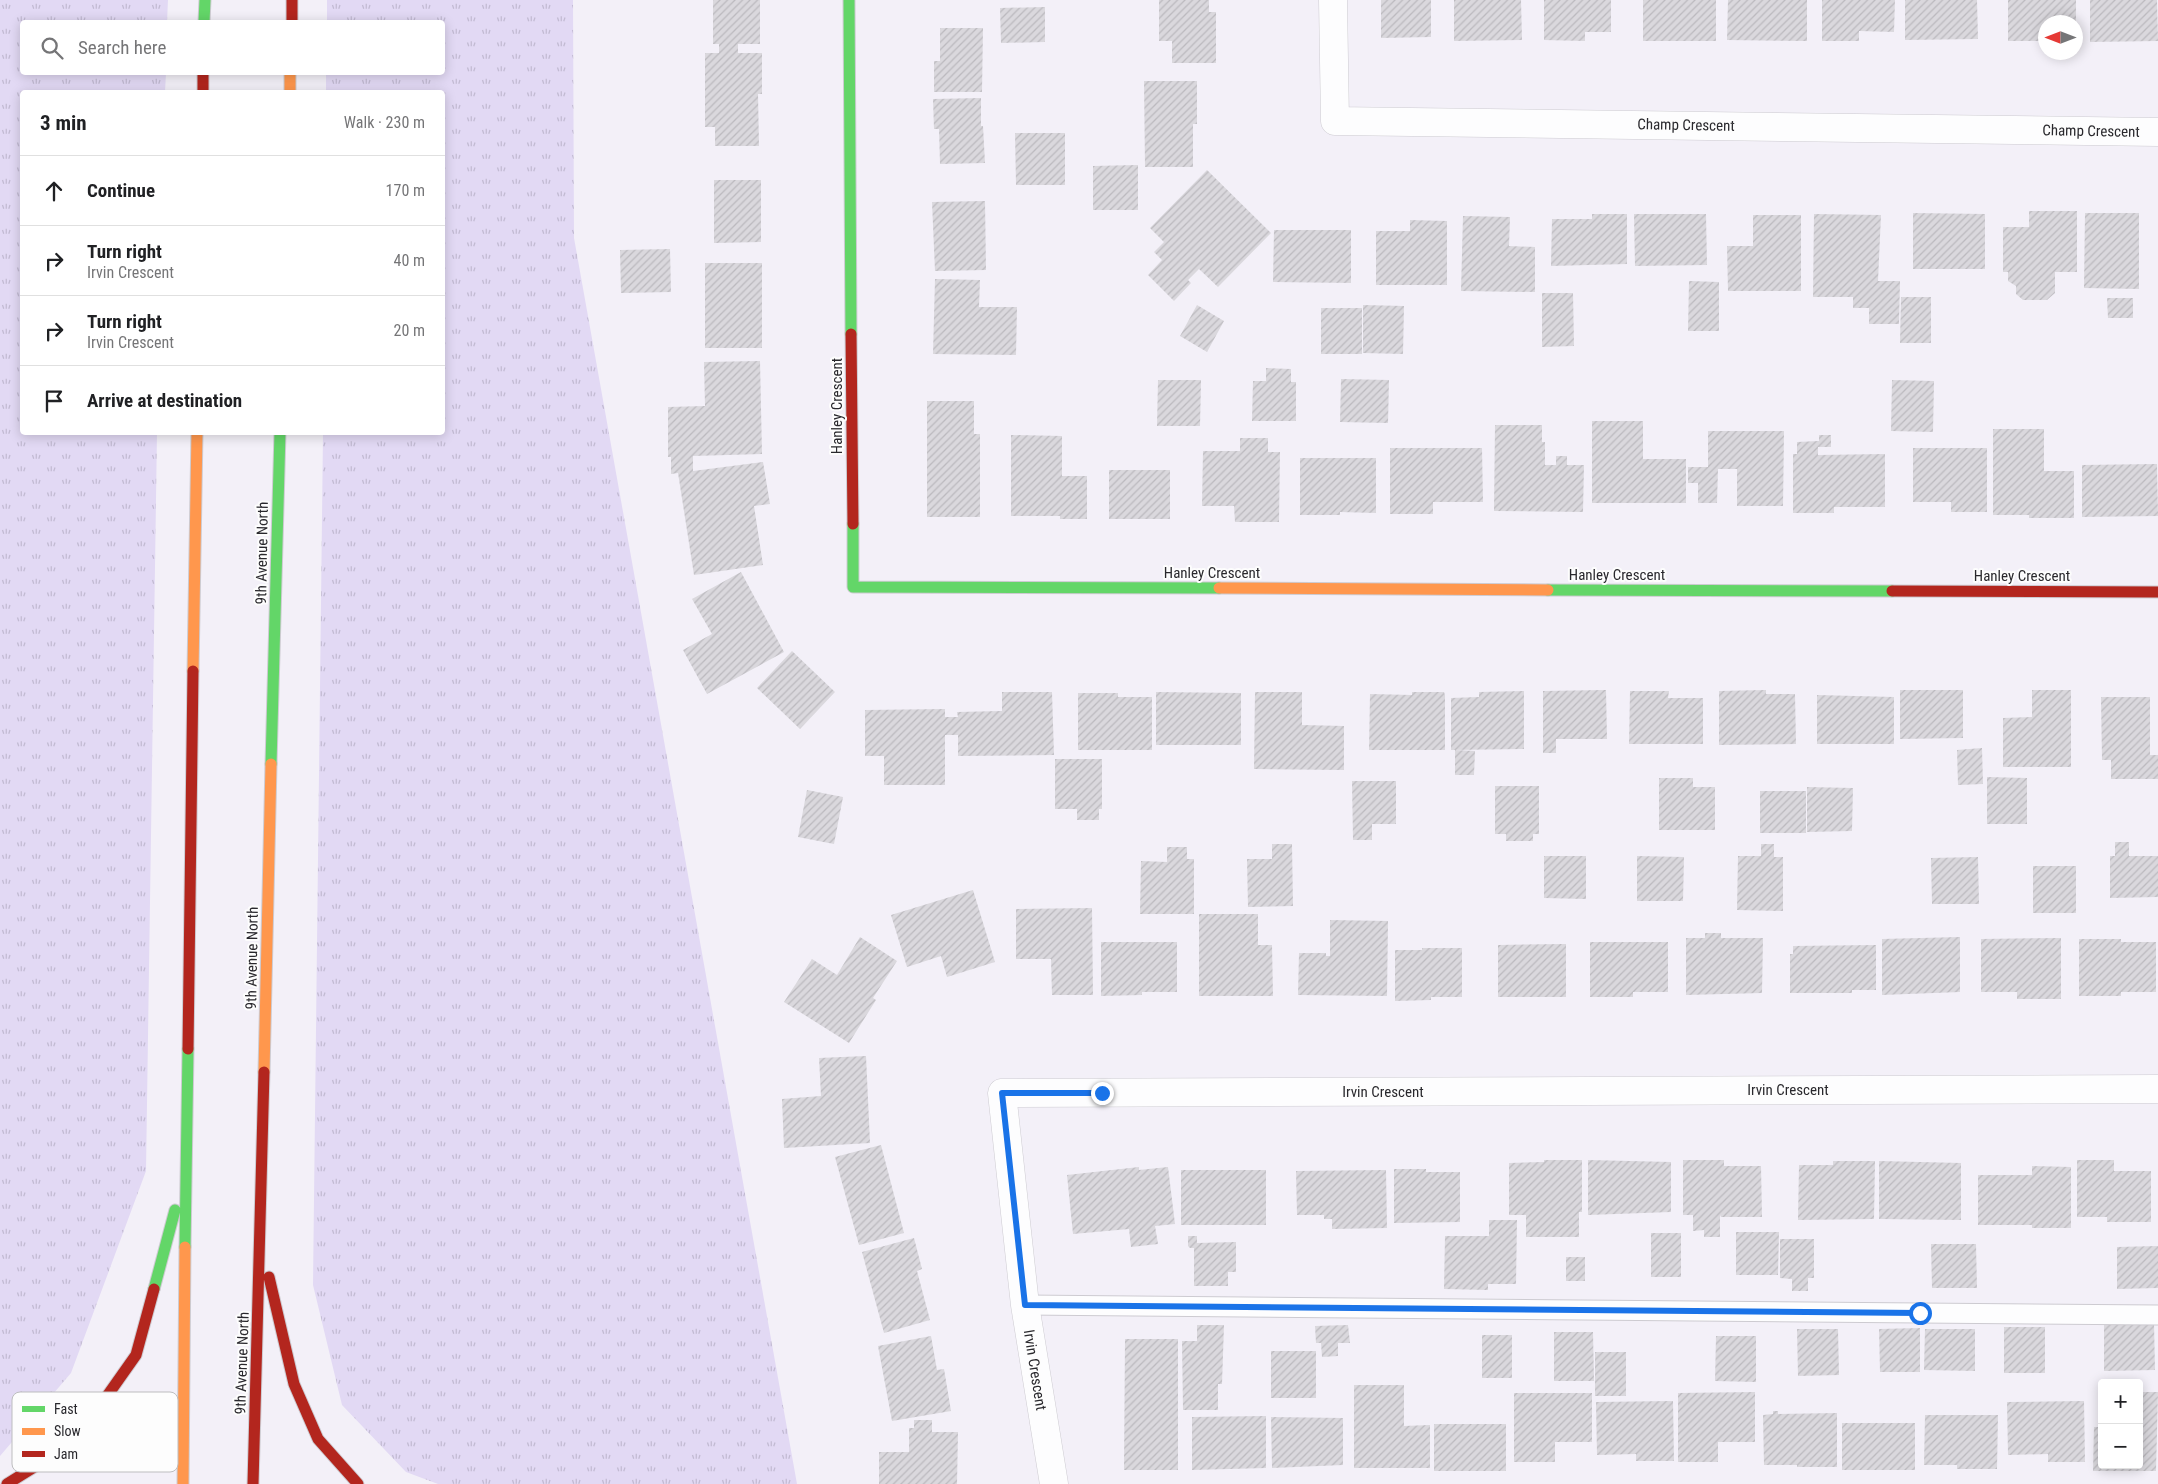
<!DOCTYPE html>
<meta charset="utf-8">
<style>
body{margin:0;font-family:"Roboto Condensed",sans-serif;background:#f6f6f6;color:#202124}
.controls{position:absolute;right:15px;bottom:15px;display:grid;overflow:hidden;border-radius:5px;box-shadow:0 2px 12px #0003}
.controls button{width:45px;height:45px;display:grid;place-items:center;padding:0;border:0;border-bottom:1px solid #e0e0e0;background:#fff;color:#202124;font:25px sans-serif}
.compass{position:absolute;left:2038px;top:15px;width:45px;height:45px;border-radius:50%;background:#fff;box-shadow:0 2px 12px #0003;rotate:270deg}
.stop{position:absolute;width:15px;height:15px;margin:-11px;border:4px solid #1a73e8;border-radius:50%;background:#fff}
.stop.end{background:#1a73e8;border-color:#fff;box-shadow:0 1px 5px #0008}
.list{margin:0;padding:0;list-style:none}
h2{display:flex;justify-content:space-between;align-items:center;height:65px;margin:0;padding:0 20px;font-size:21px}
h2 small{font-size:16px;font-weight:400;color:#757577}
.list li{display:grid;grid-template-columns:32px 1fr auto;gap:15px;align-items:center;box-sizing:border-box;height:70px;padding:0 20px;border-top:1px solid #e0e0e0}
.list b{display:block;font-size:19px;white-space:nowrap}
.list p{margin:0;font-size:16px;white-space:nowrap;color:#757577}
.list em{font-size:16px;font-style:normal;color:#757577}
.icon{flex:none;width:28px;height:28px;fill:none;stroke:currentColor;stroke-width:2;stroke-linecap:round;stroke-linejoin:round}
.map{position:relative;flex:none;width:2158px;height:1484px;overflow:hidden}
.search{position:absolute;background:#fff;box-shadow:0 2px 12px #0003;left:20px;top:20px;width:425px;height:55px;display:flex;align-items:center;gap:12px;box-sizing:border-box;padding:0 18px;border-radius:5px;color:#757577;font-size:19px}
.panel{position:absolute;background:#fff;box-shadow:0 2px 12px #0003;left:20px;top:90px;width:425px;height:345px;border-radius:5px}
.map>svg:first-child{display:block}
</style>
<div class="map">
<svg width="2158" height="1484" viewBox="0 0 2158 1484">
<defs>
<pattern id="grass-tufts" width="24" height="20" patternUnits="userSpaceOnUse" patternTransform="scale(1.25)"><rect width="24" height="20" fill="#e2d9f4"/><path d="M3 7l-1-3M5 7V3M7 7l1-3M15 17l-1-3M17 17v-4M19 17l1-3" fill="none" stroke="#c2bad2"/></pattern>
<pattern id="building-hatch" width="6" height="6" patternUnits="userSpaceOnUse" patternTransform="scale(1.25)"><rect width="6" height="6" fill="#dad8dd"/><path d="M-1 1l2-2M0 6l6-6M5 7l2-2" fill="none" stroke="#bbb9be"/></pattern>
</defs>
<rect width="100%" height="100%" fill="#f3f0f8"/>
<path fill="url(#grass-tufts)" d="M0 0H168L167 22H22V72L166 73 165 92H22V432L157 433 146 1171 71 1373 0 1456Z
M327 0H573L574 238 797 1484H438L406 1472 342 1405 313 1285 323 433 442 432V92H326V73L442 72V22H327Z"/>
<path fill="url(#building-hatch)" d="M713 0H760V44H738V53H762V94H758L759 146H715V127H705V53H719V44H713Z
M1159 0H1209V12H1216V63H1172V41H1159Z
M1381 0H1431V37L1381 38Z
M1454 0H1521L1522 40 1454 41Z
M1544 0H1611V32H1585V41L1544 40Z
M1643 0H1716V41H1643Z
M1728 0H1807V41L1727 40Z
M1822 0H1895L1894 32 1859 31V41H1822Z
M1905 0H1977L1978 39 1905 40Z
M2008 0H2076V22H2046V41H2008Z
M2090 0H2157L2158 41 2090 42Z
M1045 7V42L1001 43 1000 8Z
M940 28H983L982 92H934V61H940Z
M1144 81H1197V124H1193V167H1145Z
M981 98V126H983L985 163 940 164 939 129H934L933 99Z
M1015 133H1065V185H1016Z
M1138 165V210H1093V166Z
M1207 170 1271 233 1218 287 1199 269 1188 280 1191 283 1174 301 1148 275 1162 260 1154 252 1164 242 1150 228Z
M714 180H761V242L714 243Z
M985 201 986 270 935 271 932 202Z
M2029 211H2077V272H2055V293L2047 300H2023L2016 294V286L2008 281V272H2003V227H2029Z
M1913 213 1985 214V269H1913Z
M2085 213H2139V289L2084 288Z
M1592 214H1627V264L1551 266 1552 219H1592Z
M1634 214H1706L1707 265 1635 266Z
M1814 214 1881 215 1878 281H1900L1899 324H1869V308H1853V297H1813Z
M1753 215H1801V291H1728L1727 246H1753Z
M1463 216 1510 217 1509 246 1535 247V292L1461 291Z
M1410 220 1447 221V285H1376V231H1410Z
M1274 230H1351V283L1273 282Z
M670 249 671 292 621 293 620 250Z
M705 263H762V348H705Z
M935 279 980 280 979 307H1017L1016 355 933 354Z
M1689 281 1719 282V331H1688Z
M1542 293H1573L1574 346 1542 347Z
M1901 297H1931V343H1900Z
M2107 298H2133V318H2108Z
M1197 305 1224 321 1207 352 1180 336Z
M1363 305 1404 306 1403 354 1363 353Z
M1321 308H1362V354H1321Z
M760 361 762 454 693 456V471L763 462 770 504 754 506 763 565 694 575 678 473 671 474V457H668V407L705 406 704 362Z
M1266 368 1291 369V382H1296V421H1252L1253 381H1266Z
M1341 379 1389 380 1388 423 1340 422Z
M1158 380H1201L1200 426H1157Z
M1892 380 1934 381 1933 432 1891 431Z
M927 401H974V434H980V517H927Z
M1592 421H1643V459H1686V503H1592Z
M1495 425H1542V442H1545V465H1556V456H1567V465H1584L1583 512 1494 511Z
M1993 429H2044V471H2074V518H2029V515H1993Z
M1708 431H1784L1783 506H1737V469H1718L1717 503H1698V483H1688V467H1708Z
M1011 435 1062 436V476H1087V519H1060V516H1011Z
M1819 435H1831V447H1818V455L1885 454V507H1834V513H1793V454H1797V442L1819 441Z
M1240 438H1268V452H1280L1279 522H1235L1234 506H1202L1203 451H1240Z
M1390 448H1482L1483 502H1433V514H1390Z
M1913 448H1987V512H1951V502H1913Z
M1300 458H1376V513L1340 512V515H1300Z
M2157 464 2158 516 2082 517V465Z
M1109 470H1170V519H1109Z
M741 572 784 652 707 694 683 650 712 634 692 599Z
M792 651 835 692 800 729 757 688Z
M1606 690 1607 739H1556V753H1543V691Z
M1766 690V694H1795L1796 744 1719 745V691Z
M1900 690H1963V738L1900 739Z
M2032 690H2071V767H2003V718L2032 717Z
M1524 691V749L1451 750V698L1479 697V692Z
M1630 691H1669L1668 698H1703V744H1629Z
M1002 692H1052L1054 755 958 756V735H945V785H884V756H865V710L945 709V717H958L957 712 1002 711Z
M1156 692 1241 693V745H1156Z
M1255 692H1302V725L1344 726V770L1254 769Z
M1412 692H1444L1445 695V750H1369L1370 694 1412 695Z
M1078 693H1118V697H1152V750H1078Z
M1817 695 1894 697V744H1817Z
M2101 697H2150V755H2158V779H2111V760H2102Z
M1982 748 1983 784 1958 785 1957 750Z
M1455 750 1475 751 1474 775H1455Z
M1055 759H1102V809H1099V820H1077V809H1055Z
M1987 777 2027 778V824H1987Z
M1659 778H1693V787H1715V830H1659Z
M1352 781H1396V824H1372V840H1353Z
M1495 786H1539V834H1533V841H1506V834H1495Z
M1807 787 1853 788 1852 831 1807 832Z
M807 790 843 797 834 844 798 837Z
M1760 791H1806V833H1760Z
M2115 842H2129V856H2158V897L2110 898V856H2115Z
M1272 844H1292L1293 906 1248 907 1247 859H1272Z
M1761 844H1774V857H1783V911L1737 910 1738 856H1761Z
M1167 847H1187V859H1194V914H1140L1141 861 1167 862Z
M1544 856H1586V899L1544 898Z
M1637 856 1684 857 1683 901H1637Z
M1978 857 1979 904H1932L1931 858Z
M2033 866H2076V913H2033Z
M973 890 995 962 947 977 941 956 907 967 891 915Z
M1092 908 1093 995H1052L1051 959H1016V909Z
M1199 914H1258V945H1272L1273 996H1199Z
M1330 920 1388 921 1387 996 1298 995 1299 953H1326V956H1330Z
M1705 933H1721V938H1763L1762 993 1686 995V938H1705Z
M860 937 897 961 873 998 876 1000 849 1043 784 1002 812 959 837 975Z
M1960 937V992L1882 995V939Z
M2061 938V999H2017V992H1981V939Z
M2079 939H2121V942H2156V992H2121V996H2079Z
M1101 942H1177V992H1142V995L1101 996Z
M1590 942H1668V992H1633V997H1590Z
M1566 944V997H1498V945Z
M1876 945V990H1852V993H1790V954H1793V946Z
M1422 948H1462V997H1431V1000L1395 1001V950H1422Z
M866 1056 870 1143 784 1148 782 1099 821 1096 819 1058Z
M881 1145 904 1233 859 1245 835 1157Z
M1544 1160H1582V1212H1579V1237H1526V1215H1509V1163L1544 1162Z
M1588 1160 1671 1162V1212L1588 1215Z
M1683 1160H1724V1166H1761L1762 1217H1721L1720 1215V1237H1704V1230L1693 1231V1215H1683Z
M2077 1160H2114V1171H2151V1222H2107V1217H2077Z
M1833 1161H1875L1874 1219 1798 1220 1799 1165H1833Z
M1879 1161 1961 1163V1220L1879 1219Z
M2032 1166 2071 1167V1228H2032V1225H1978V1175H2032Z
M1139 1167V1170L1168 1167 1175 1224 1155 1226 1158 1244 1131 1247 1129 1229 1073 1234 1067 1175Z
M1394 1169H1426V1172H1460V1222L1394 1223Z
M1181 1170H1266V1225H1181Z
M1386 1170 1387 1228 1332 1229V1219H1324V1215H1297L1296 1171Z
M1489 1220H1517L1516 1284H1488V1290L1444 1289 1445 1236H1489Z
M1736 1232H1779L1778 1275H1736Z
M1651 1233H1681V1277H1651Z
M1188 1236H1197V1243L1236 1242V1272H1228V1286H1194V1248H1190L1188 1246Z
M914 1238 922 1269 917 1271 930 1320 884 1333 862 1252Z
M1780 1239H1814V1278H1808V1291H1792V1279L1780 1278Z
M1931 1244H1976L1977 1288H1932Z
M2158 1246V1288L2117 1289V1247Z
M1566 1257H1585V1281H1566Z
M2154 1323 2155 1370 2104 1371V1324Z
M1197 1325H1224L1222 1384H1218V1410H1183L1182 1341H1197Z
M1348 1325 1350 1343H1338V1356L1322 1357 1321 1343H1316L1315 1326Z
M2004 1327H2045V1373H2004Z
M1920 1328V1372H1880L1879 1329Z
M1797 1329H1838L1839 1375 1798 1376Z
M1925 1329H1975V1371L1924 1370Z
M1554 1332H1593L1594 1381H1554Z
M1482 1335H1512V1378H1482Z
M931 1336 937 1370 944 1369 951 1411 892 1421 878 1346Z
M1716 1336H1756V1382L1715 1381Z
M1125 1339H1178V1470H1124Z
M1271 1351H1316V1398H1271Z
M1595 1352H1626V1396H1595Z
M1354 1385H1404V1426L1430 1425V1468H1354Z
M1755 1392V1442H1718V1462H1678V1393Z
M2139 1392H2158L2156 1471H2093L2094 1427H2102V1465H2139Z
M1514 1393H1592V1442H1555V1462H1514Z
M1673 1401 1674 1461H1636V1454L1597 1455 1596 1402Z
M2084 1401 2085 1462H2048V1454L2008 1455 2007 1402Z
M1773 1411H1778V1414L1837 1413V1467H1797V1465H1764L1763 1415 1773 1414Z
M1925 1415H1998L1997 1469H1957V1465H1924Z
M1266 1416V1468L1192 1470V1417Z
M1271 1417 1343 1418V1465L1272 1468Z
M914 1420H932V1432H958L957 1484H879V1452H909V1428H914Z
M1842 1423H1915V1470H1842Z
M1434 1424H1506V1471H1434Z"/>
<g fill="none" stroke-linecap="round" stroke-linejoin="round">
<defs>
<path id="lane" d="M1025 1305 2158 1315"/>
<path id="street" d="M1333 0 1335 121 2158 132
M1054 1484 1025 1305 1002 1093 2158 1089"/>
<path id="fast" d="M849 0 851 334
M204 22 205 0
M853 524V587L1219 588
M1548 590 1892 591
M271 764 280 432
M185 1247 188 1049
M154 1289 175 1210"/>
<path id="slow" d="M290 72V92
M1219 588 1548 590
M193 671 197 432
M264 1072 271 764
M183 1484 185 1247"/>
<path id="jam" d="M292 0V22
M203 72V92
M851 334 853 524
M1892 591 2158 592
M188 1049 193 671
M269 1277 294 1384 318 1439 358 1484
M7 1484 60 1451 100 1406 136 1355 154 1289
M253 1484 264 1072"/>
</defs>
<use href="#lane" stroke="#cdcbd1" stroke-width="21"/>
<use href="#street" stroke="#cdcbd1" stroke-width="29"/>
<use href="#fast" stroke="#cdcbd1" stroke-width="13"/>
<use href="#slow" stroke="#cdcbd1" stroke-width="13"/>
<use href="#jam" stroke="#cdcbd1" stroke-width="13"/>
<use href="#lane" stroke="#fdfdfe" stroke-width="19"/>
<use href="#street" stroke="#fdfdfe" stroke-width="28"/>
<use href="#fast" stroke="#63d668" stroke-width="11"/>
<use href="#slow" stroke="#ff974d" stroke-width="11"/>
<use href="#jam" stroke="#b3261e" stroke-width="11"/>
</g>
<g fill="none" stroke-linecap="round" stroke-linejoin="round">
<path stroke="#1a73e8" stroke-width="6" d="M1102 1093H1002L1025 1305 1920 1313"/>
</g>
<g text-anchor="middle" stroke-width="4" stroke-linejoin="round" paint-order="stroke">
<g font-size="15" fill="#29282d" stroke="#fdfdfd">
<text transform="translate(1686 125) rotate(1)" y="5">Champ Crescent</text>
<text transform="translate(2091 131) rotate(1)" y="5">Champ Crescent</text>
<text transform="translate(837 406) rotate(-90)" y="5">Hanley Crescent</text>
<text transform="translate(262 553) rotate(-89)" y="5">9th Avenue North</text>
<text x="1212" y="578">Hanley Crescent</text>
<text x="1617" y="580">Hanley Crescent</text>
<text x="2022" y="581">Hanley Crescent</text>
<text transform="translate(252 958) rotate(-89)" y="5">9th Avenue North</text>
<text x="1788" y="1095">Irvin Crescent</text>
<text x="1383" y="1097">Irvin Crescent</text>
<text transform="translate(242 1363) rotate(-88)" y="5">9th Avenue North</text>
<text transform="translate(1035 1370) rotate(81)" y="5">Irvin Crescent</text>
</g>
</g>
<rect x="12" y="1392" width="166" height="80" rx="8" fill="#fdfdfd" stroke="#bdbdbf" stroke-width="1"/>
<rect x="22" y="1406" width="23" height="6" fill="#63d668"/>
<rect x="22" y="1428" width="23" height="7" fill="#ff974d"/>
<rect x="22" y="1451" width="23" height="6" fill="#b3261e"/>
<g font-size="14" fill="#29282d">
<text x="54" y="1414">Fast</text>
<text x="54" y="1436">Slow</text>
<text x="54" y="1459">Jam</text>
</g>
</svg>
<div class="controls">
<button>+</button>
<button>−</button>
</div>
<svg class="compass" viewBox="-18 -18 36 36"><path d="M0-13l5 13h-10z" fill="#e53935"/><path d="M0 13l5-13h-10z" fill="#757577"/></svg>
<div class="stop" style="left:1920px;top:1313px"></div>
<div class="stop end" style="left:1102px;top:1093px"></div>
<div class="search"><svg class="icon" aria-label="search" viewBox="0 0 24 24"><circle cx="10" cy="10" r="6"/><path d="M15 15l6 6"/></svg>Search here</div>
<section class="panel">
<h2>3 min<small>Walk · 230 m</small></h2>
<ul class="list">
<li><svg class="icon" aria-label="ahead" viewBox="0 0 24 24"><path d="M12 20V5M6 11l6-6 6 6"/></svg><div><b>Continue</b></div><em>170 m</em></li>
<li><svg class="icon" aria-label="right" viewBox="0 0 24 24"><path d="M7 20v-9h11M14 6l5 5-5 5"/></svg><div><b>Turn right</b><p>Irvin Crescent</p></div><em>40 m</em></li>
<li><svg class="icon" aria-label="right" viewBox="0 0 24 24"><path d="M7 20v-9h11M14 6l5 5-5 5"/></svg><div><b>Turn right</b><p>Irvin Crescent</p></div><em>20 m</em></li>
<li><svg class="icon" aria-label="arrive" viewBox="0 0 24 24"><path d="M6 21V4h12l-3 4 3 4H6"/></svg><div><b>Arrive at destination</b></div></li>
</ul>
</section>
</div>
